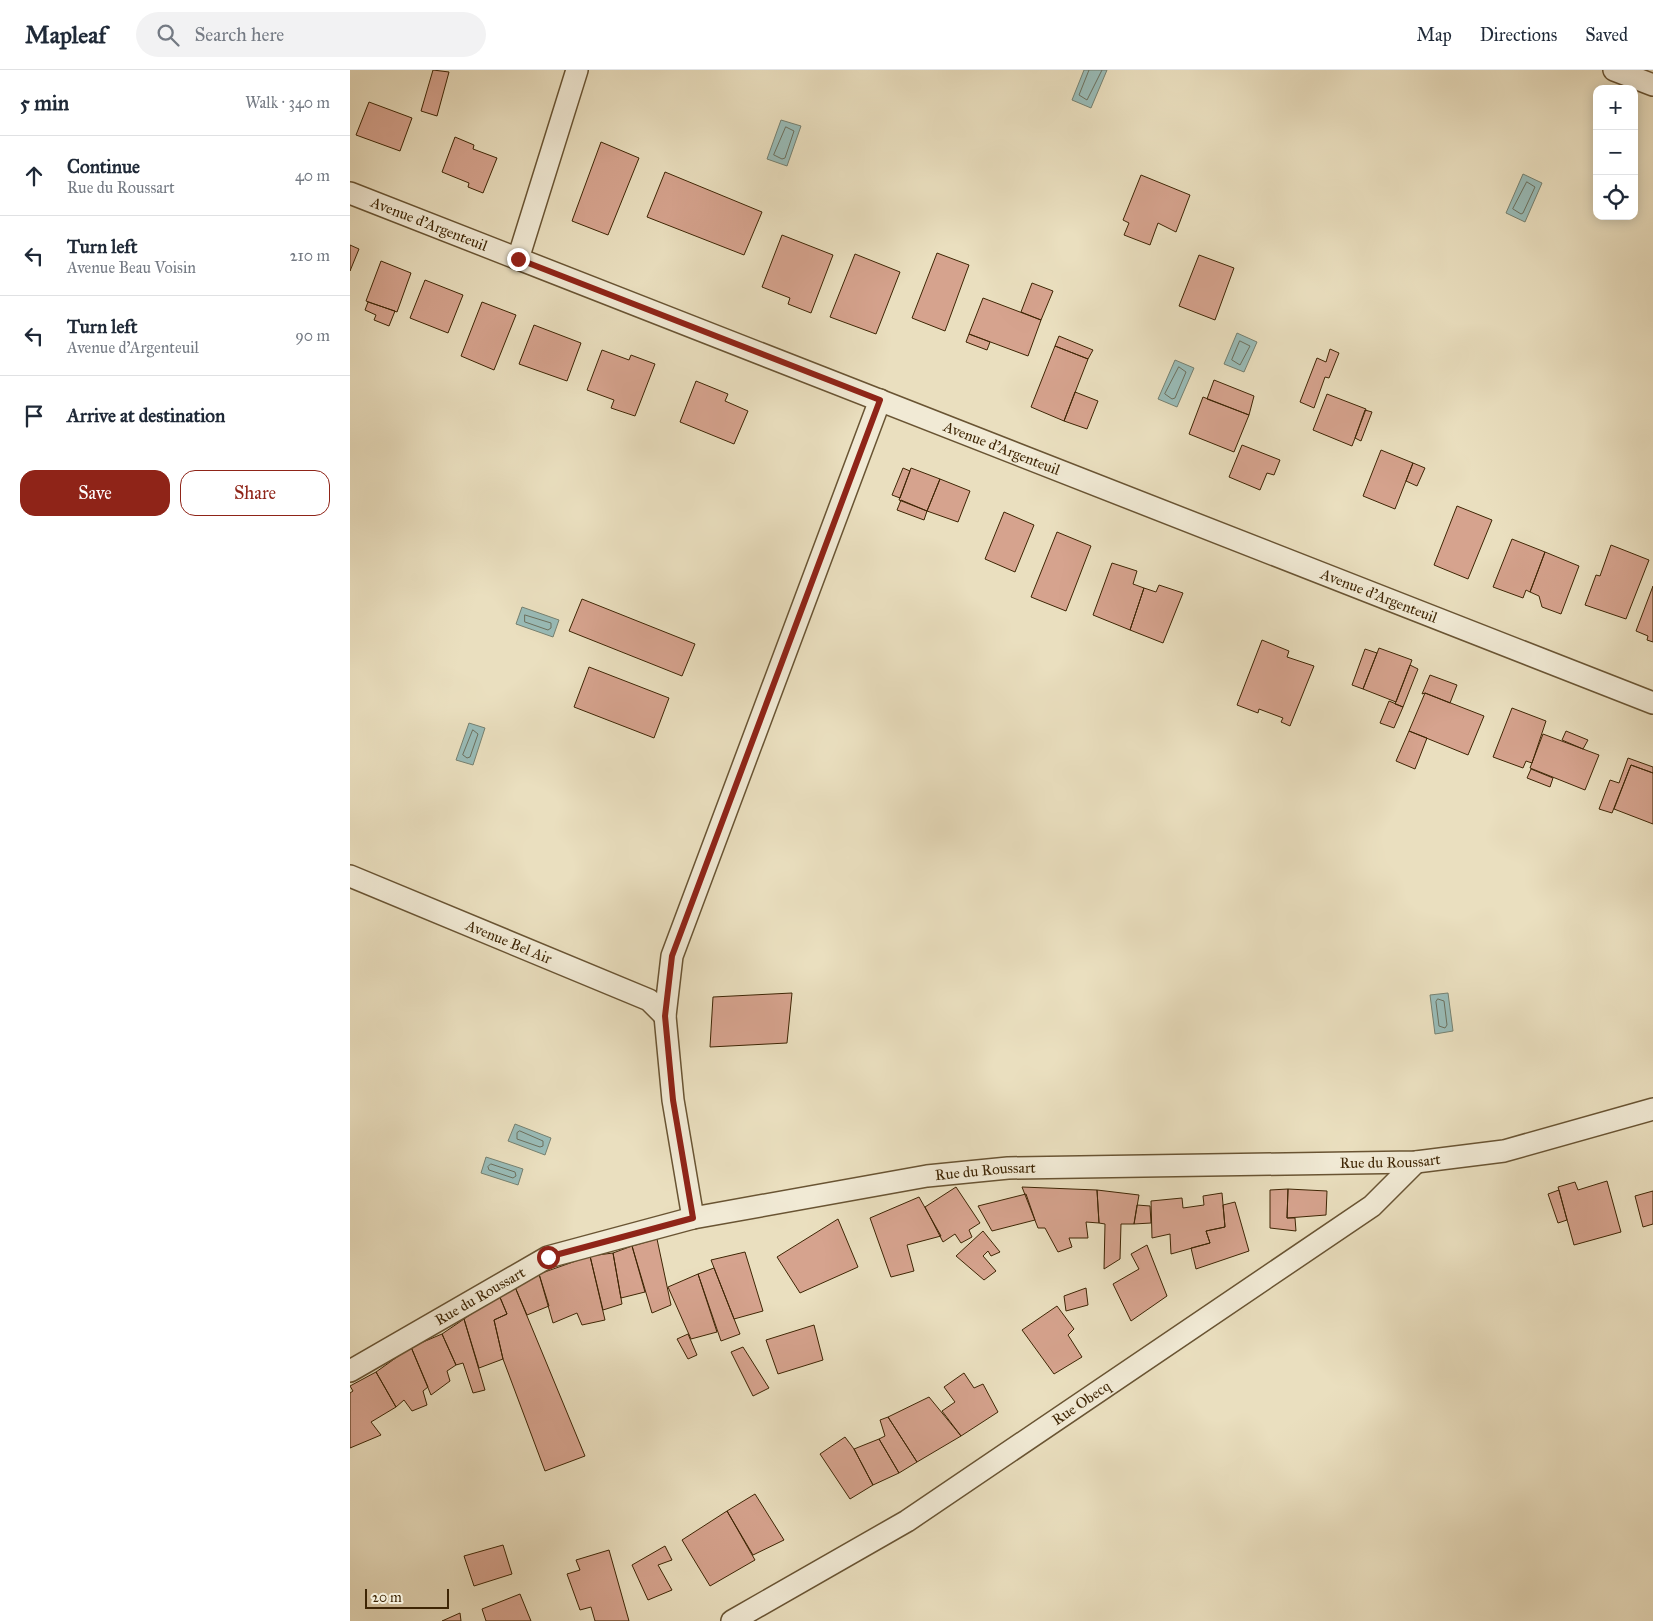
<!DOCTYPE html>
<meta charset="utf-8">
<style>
body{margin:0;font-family:"IM FELL Great Primer",serif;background:#f2f2f3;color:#1f2937}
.controls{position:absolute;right:15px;top:15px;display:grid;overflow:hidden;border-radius:10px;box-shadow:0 2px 12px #0003}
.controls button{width:45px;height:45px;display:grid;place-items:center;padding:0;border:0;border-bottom:1px solid #e0e1e3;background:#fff;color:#1f2937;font:25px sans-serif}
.scale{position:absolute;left:15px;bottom:12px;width:84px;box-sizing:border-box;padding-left:5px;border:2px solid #3e2504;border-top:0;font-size:14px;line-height:18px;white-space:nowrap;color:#3e2504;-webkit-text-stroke:4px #f1ead5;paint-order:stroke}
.stop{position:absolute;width:15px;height:15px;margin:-11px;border:4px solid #8f2418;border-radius:50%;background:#fff}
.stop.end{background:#8f2418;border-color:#fff;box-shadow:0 1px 5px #0008}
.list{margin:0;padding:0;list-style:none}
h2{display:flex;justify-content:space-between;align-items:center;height:65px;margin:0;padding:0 20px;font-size:21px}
h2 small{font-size:16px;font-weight:400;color:#747a83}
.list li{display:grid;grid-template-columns:32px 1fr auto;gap:15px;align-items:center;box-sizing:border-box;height:80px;padding:0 20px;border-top:1px solid #e0e1e3}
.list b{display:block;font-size:19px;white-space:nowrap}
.list p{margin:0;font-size:16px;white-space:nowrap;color:#747a83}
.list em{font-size:16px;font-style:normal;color:#747a83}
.actions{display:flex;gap:10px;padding:15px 20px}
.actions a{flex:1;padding:11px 0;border:1px solid #8f2418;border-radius:15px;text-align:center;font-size:18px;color:#8f2418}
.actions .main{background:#8f2418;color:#fff}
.icon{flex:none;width:28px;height:28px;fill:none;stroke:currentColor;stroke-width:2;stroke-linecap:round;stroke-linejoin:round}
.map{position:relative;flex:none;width:1303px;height:1551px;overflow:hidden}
header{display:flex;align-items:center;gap:30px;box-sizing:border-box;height:70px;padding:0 25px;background:#fff;border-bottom:1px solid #e0e1e3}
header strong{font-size:24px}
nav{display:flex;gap:28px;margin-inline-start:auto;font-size:18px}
.search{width:350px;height:45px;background:#f2f2f3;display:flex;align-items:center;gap:12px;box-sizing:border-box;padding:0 18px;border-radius:28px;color:#747a83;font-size:19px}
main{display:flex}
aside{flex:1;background:#fff}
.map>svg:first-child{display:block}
</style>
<header>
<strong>Mapleaf</strong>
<div class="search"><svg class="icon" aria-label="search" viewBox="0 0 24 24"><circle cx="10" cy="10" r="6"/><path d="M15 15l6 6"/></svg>Search here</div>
<nav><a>Map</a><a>Directions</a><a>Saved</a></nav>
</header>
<main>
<aside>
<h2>5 min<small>Walk · 340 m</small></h2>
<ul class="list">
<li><svg class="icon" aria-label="ahead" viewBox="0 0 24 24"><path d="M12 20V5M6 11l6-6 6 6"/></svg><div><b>Continue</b><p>Rue du Roussart</p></div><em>40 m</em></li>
<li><svg class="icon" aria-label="left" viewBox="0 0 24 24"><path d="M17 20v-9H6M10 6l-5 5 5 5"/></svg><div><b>Turn left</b><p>Avenue Beau Voisin</p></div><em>210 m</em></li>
<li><svg class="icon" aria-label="left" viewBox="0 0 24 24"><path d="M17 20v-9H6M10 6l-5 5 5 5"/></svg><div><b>Turn left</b><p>Avenue d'Argenteuil</p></div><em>90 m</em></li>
<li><svg class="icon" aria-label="arrive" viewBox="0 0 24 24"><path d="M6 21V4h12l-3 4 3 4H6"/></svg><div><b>Arrive at destination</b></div></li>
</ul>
<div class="actions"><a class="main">Save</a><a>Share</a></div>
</aside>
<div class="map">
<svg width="1303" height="1551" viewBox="0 0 1303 1551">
<rect width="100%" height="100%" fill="#eadfbf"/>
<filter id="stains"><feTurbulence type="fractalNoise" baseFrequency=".004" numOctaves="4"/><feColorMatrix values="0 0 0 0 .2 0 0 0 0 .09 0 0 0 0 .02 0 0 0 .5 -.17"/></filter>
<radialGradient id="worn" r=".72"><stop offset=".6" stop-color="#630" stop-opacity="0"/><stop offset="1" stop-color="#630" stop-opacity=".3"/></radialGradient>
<path fill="#99bcb8" stroke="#758070" d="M734 0H757L741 38 722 30Z
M431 50 451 56 437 96 417 89Z
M1173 104 1192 113 1175 152 1156 143Z
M887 263 907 272 894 302 874 294Z
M825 290 844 298 827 337 808 329Z
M172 537 209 550 203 567 166 554Z
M119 653 135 658 123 695 106 690Z
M1098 923 1103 961 1085 964 1080 925Z
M165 1054 201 1068 195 1085 158 1071Z
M136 1087 173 1099 168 1115 131 1103Z"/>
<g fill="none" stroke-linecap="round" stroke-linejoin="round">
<path stroke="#6c705e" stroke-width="1" d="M739 0 729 25 737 30 752 0
M436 57 444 61 435 88 432 89 424 85Z
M1177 112 1185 117 1173 143 1171 144 1163 139Z
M890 271 900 276 890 295 882 290Z
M829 297 836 302 825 328 822 329 815 324Z
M175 545 201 553V558L198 560 175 552Z
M123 660 128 664 120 687 117 688 113 685Z
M1088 929 1094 931 1097 955 1095 958 1089 956 1086 932Z
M170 1061 193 1071V1076L190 1077 167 1069V1063Z
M141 1094 165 1102 166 1106 163 1108 139 1100 138 1097Z"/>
</g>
<path fill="#d6a38e" stroke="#3e2504" d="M83 0 99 2 87 46 71 41Z
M19 32 62 48 50 81 6 65Z
M105 67 124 75 123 79 147 88 133 123 118 117 119 113 92 102Z
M251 72 289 88 258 165 222 151Z
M315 102 412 142 394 185 297 147Z
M791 105 840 125 826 162 808 153 800 175 774 165 779 153 773 150Z
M432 165 483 185 461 243 438 234 440 228 412 217Z
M0 175 9 179 0 201Z
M587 183 619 195 595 261 562 248Z
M505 184 550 202 526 264 480 247Z
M849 185 884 198 865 250 829 236Z
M31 191 61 203 47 242 16 231Z
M75 210 113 225 98 263 60 248Z
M682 213 703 221 691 250 671 242Z
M633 228 691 250 678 286 619 264Z
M18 232 45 241 39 256 24 250 26 245 15 240Z
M132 232 166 245 144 300 111 286Z
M184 255 231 273 217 311 169 294Z
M619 264 640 272 637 280 616 272Z
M709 266 743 280 738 289 705 276Z
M705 276 738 289 714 351 681 337Z
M980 279 989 283 979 308 975 307 964 338 950 332 967 288 976 292Z
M252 280 279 290 281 285 305 294 285 346 261 338 264 330 237 320Z
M864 310 904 326 899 345 857 329Z
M346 311 378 324 375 331 398 341 384 374 330 352Z
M725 322 748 331 737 359 714 351Z
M977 324 1016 339 1002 376 963 360Z
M853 327 899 345 884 382 839 364Z
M1015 340 1022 342 1011 371 1005 368Z
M892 375 930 390 924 405 917 403 910 420 879 407Z
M1031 380 1063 393 1045 439 1013 426Z
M1063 393 1075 398 1067 416 1056 411Z
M553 398 560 401 550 428 542 425Z
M561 398 590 409 577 441 549 430Z
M590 409 620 421 608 452 577 441Z
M551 430 577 441 574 450 547 440Z
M1107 436 1142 450 1118 509 1084 495Z
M654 442 684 455 665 502 635 489Z
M707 462 741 476 716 541 681 527Z
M1162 469 1195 482 1180 522 1176 520 1173 528 1143 517Z
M1261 475 1299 490 1276 549 1235 535 1246 505 1250 506Z
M1195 482 1229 496 1211 544 1192 537 1189 526 1180 522Z
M762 493 787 501 783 514 794 518 780 560 743 545Z
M809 515 833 523 813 573 780 560 794 518 806 522Z
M1303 516V572L1297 570 1298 566 1286 561Z
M232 529 345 574 332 606 219 561Z
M912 570 939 581 937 587 964 596 940 656 931 652 933 648 909 639 908 643 887 635Z
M1029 578 1062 590 1046 632 1013 619Z
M1015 579 1027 583 1013 619 1002 615Z
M1060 595 1068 599 1053 637 1045 634Z
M239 597 319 628 304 668 224 637Z
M1080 605 1107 615 1100 633 1075 623 1072 624Z
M1075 623 1134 646 1118 685 1059 661Z
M1039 631 1053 637 1044 658 1030 653Z
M1162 638 1196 651 1182 693 1176 691 1173 698 1143 687Z
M1059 661 1077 668 1065 699 1046 691Z
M1216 661 1238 670 1233 679 1212 670Z
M1193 664 1249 685 1235 720 1180 698Z
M1278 688 1303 697V703L1281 695 1262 743 1249 739 1260 710 1269 713Z
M1281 695 1303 703V754L1264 739Z
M1181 699 1203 708 1200 717 1177 708Z
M442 923 437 973 360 977 363 927Z
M1257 1111 1271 1162 1224 1175 1208 1117 1225 1112 1228 1120Z
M606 1117 630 1153 619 1160 622 1167 611 1173 605 1164 593 1172 575 1137Z
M672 1117 747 1120 749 1153 736 1152 738 1168H719L722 1177 708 1182 695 1158H688Z
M938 1119 937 1148H945L946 1161 920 1158V1120Z
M938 1119 977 1121 976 1145 937 1148Z
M747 1120 789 1125 784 1154H771L770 1189 754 1199 755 1154 749 1153Z
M1209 1120 1217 1150 1208 1153 1198 1124Z
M1303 1121V1154L1293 1157 1285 1126Z
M872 1123 875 1157 856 1161 860 1173 821 1184 820 1164 802 1168 801 1131 832 1128 833 1138 854 1135 853 1126Z
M676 1124 685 1150 642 1161 628 1136Z
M569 1127 591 1166 557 1175 564 1201 541 1207 520 1148Z
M885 1132 899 1181 846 1199 841 1178 860 1173 856 1161 875 1157 873 1135Z
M787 1135 800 1136 801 1153 784 1154Z
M488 1149 508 1197 450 1223 427 1187Z
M633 1161 650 1182 641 1186 638 1181 633 1186 646 1201 634 1210 606 1186Z
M307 1169 321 1235 302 1243 282 1176Z
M797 1175 817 1226 781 1251 763 1214 789 1199 781 1184Z
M282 1176 295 1222 271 1228 263 1183Z
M395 1182 413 1241 384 1249 361 1190Z
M263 1183 272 1234 253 1240 240 1186Z
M240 1186 255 1250 232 1255 227 1243 203 1253 189 1204Z
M364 1198 390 1264 371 1271 348 1204Z
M189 1204 199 1236 177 1245 165 1217Z
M348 1204 367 1262 341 1269 318 1217Z
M165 1217 235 1386 195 1401 153 1289 144 1250 157 1244 149 1225Z
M736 1218 738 1235 716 1241 714 1226Z
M149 1225 157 1244 144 1250 153 1289 129 1298 114 1249Z
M707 1236 724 1259 718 1265 732 1287 704 1304 672 1260Z
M114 1249 135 1320 123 1323 113 1293 106 1295 92 1264Z
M464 1255 473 1290 428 1304 416 1270Z
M92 1264 106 1295 97 1301 100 1311 81 1325 61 1277Z
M338 1264 347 1285 338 1289 327 1269Z
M61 1277 78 1317 73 1321 77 1335 62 1341 54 1330 46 1337 26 1302Z
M393 1277 419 1318 403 1326 381 1282Z
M26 1302 46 1337 21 1352 31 1365 0 1378V1323L3 1321 0 1316Z
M614 1303 624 1318 633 1314 648 1342 611 1366 592 1341 605 1332 594 1317Z
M579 1327 611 1366 567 1392 538 1347Z
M538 1347 567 1392 549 1403 529 1369 535 1366 530 1350Z
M495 1367 504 1379 523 1415 500 1429 470 1384Z
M529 1369 549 1403 523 1415 504 1379Z
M405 1424 434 1470 403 1485 377 1441Z
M377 1441 405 1490 360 1516 332 1470Z
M153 1475 162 1504 124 1516 114 1486Z
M315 1476 322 1490 308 1495 322 1520 298 1530 282 1495Z
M259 1480 279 1551H245L241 1537 230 1540 217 1504 230 1500 226 1490Z
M170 1524 181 1551H136L132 1539Z
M110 1543 111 1551H92Z"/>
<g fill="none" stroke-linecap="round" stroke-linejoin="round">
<defs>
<g id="street">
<path d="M1264 0 1303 15"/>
<path id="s1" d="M0 123 1303 633"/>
<path d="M168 189 227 0"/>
<path id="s2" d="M0 806 299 930 315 946"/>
<path d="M343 1148 323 1030 315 946 322 886 530 330"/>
<path id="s3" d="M0 1301 198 1187 343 1148 577 1106 658 1098 1066 1092 1154 1081 1303 1039"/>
<path id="s4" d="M382 1551 557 1451 1022 1136 1066 1092"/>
</g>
</defs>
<use href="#street" stroke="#695433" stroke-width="24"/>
<use href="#street" stroke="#f1ead5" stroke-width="21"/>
</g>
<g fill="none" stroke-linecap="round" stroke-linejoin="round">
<path stroke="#8f2418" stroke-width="6" d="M168 189 530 330 322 886 315 946 323 1030 343 1148 198 1187"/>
</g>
<g text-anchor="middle" stroke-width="4" stroke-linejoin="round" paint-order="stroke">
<g font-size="15" fill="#3e2504" stroke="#f1ead5">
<text dy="5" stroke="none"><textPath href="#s1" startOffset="85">Avenue d'Argenteuil</textPath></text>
<text dy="5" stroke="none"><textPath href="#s1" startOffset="700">Avenue d'Argenteuil</textPath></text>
<text dy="5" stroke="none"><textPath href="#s1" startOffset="1105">Avenue d'Argenteuil</textPath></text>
<text dy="5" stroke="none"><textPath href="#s2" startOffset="172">Avenue Bel Air</textPath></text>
<text dy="5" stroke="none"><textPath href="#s3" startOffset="1080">Rue du Roussart</textPath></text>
<text dy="5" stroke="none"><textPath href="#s3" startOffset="675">Rue du Roussart</textPath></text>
<text dy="5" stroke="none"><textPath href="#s3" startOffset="150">Rue du Roussart</textPath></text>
<text dy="5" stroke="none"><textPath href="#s4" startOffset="412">Rue Obecq</textPath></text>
</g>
</g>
<rect width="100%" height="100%" filter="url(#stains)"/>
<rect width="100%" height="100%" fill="url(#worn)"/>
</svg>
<div class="controls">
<button>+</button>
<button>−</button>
<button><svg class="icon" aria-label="locate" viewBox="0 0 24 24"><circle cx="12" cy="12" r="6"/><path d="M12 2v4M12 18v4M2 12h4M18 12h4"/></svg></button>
</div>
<div class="scale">20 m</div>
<div class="stop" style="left:198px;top:1187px"></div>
<div class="stop end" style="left:168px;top:189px"></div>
</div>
</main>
